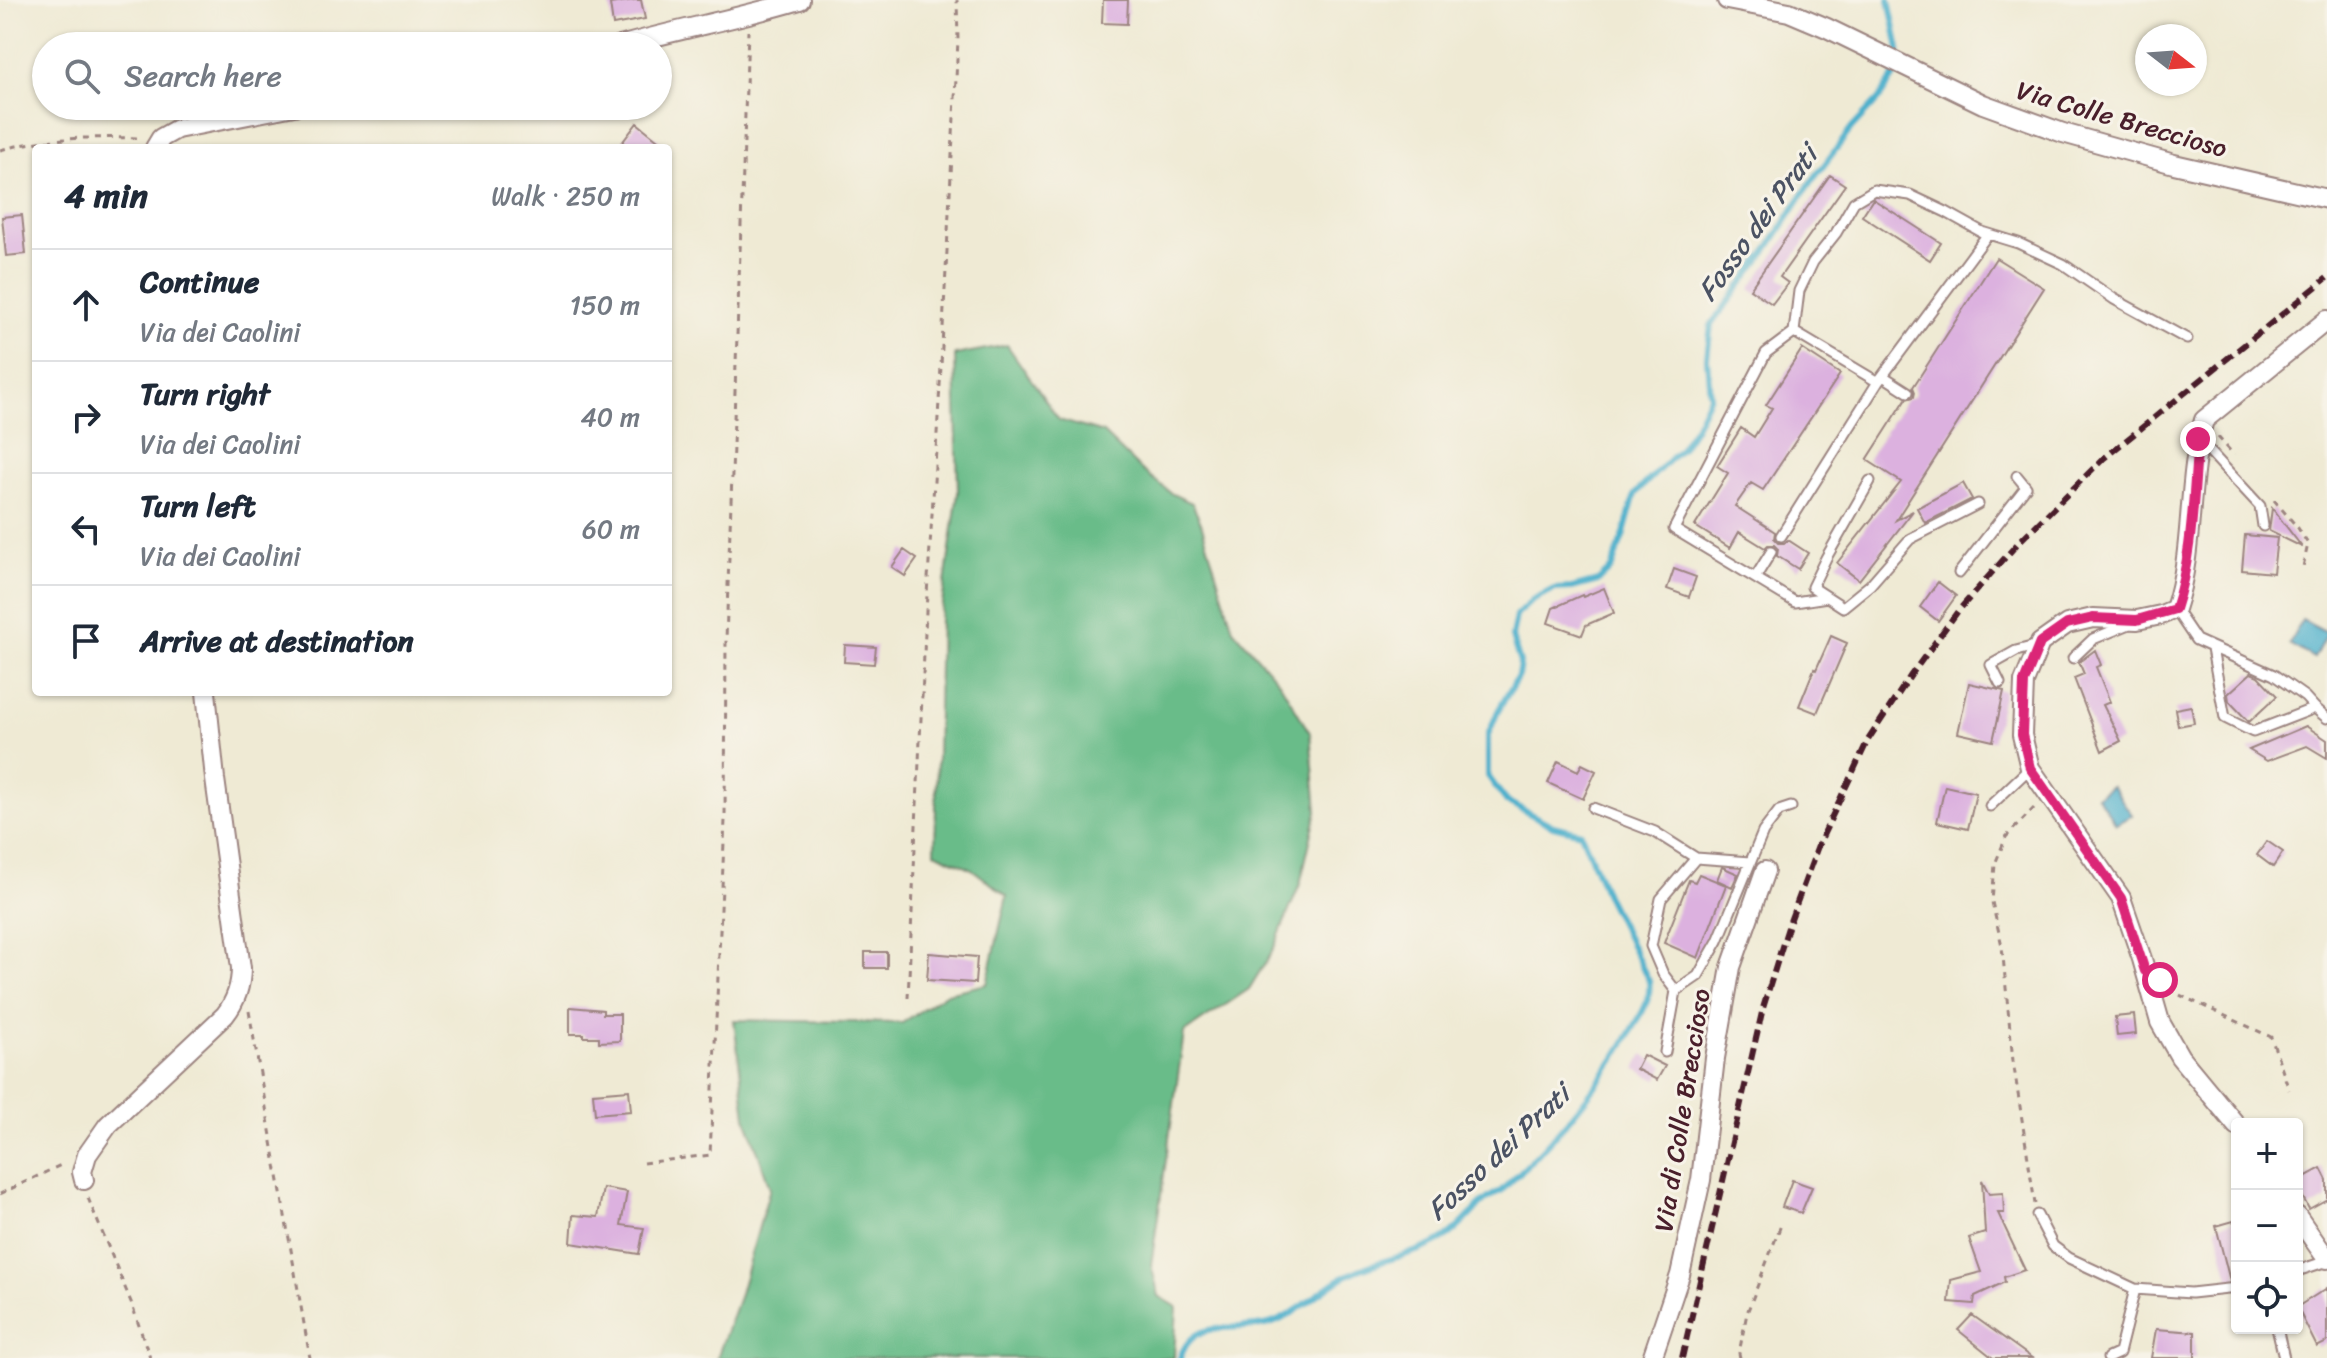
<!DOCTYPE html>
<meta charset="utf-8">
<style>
body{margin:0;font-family:Sriracha,sans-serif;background:#f2f2f3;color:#1f2937}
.controls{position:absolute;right:24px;bottom:24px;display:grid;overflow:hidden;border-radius:8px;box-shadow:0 2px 6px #0004}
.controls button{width:72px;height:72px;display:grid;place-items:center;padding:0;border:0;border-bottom:2px solid #e0e1e3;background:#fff;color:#1f2937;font:40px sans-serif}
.compass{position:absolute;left:2135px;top:24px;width:72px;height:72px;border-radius:50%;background:#fff;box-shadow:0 2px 6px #0004;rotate:107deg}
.stop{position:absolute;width:24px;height:24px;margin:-18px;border:6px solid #db2777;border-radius:50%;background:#fff}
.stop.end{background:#db2777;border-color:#fff;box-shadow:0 2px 8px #0008}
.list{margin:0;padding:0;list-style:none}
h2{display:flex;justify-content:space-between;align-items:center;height:104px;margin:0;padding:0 32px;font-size:34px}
h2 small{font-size:26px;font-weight:400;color:#747a83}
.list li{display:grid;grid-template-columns:52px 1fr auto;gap:24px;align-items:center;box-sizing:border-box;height:112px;padding:0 32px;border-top:2px solid #e0e1e3}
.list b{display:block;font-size:30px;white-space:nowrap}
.list p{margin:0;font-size:26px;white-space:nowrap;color:#747a83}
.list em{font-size:26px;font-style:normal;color:#747a83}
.icon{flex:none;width:44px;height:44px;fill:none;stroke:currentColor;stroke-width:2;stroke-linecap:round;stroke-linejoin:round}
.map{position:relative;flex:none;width:2327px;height:1358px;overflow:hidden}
.search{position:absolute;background:#fff;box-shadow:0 2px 6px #0004;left:32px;top:32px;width:640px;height:88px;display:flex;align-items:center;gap:20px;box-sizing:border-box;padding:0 28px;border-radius:44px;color:#747a83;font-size:30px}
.panel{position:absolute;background:#fff;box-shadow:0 2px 6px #0004;left:32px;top:144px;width:640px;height:552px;border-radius:8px}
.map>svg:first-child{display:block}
</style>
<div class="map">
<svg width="2327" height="1358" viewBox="0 0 2327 1358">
<rect width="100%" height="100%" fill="#f7f3e8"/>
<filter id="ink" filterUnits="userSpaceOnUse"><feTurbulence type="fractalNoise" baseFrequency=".0125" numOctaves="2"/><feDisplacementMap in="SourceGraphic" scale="16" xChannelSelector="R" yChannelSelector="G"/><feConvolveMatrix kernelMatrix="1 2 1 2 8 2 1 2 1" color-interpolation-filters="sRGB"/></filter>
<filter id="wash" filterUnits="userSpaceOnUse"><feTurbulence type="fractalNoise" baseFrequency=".006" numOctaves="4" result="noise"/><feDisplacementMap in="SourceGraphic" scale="32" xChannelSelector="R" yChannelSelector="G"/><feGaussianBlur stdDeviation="1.8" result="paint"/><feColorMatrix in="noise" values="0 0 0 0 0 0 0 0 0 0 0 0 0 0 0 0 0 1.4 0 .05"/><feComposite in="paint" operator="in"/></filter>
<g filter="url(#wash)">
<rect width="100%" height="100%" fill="#efead4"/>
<path fill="#69bc89" stroke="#5a6e5a" stroke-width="2" d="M1007 345 1059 420 1103 433 1138 467 1172 494 1192 503 1201 523 1233 629 1280 683 1310 733 1317 811 1300 884 1273 950 1249 989 1184 1033 1151 1265 1159 1296 1177 1307 1174 1358H717L739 1297 770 1188 746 1117 734 1020 902 1023 947 993 987 984 1007 896 972 869 935 852 940 618 958 493 955 355Z"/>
<path fill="#4db0cc" stroke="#4c687c" stroke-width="2" d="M2302 620 2327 633 2314 658 2289 644Z
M2112 786 2132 815 2116 824 2097 796Z"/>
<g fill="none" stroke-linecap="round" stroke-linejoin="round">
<path stroke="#4db0cc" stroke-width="6" d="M1180 1358C1194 1315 1236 1333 1269 1324 1289 1319 1319 1293 1337 1281 1370 1260 1412 1258 1445 1238 1466 1225 1478 1200 1501 1191 1551 1143 1596 1093 1631 1032 1640 1016 1652 1000 1649 981L1607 897 1581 833 1553 826 1506 801 1488 776V735L1498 711 1518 676 1520 663 1512 637 1516 616 1532 600 1554 589 1572 588 1598 581 1611 569 1623 537 1635 494 1681 448 1695 427 1710 396 1707 358 1711 325 1768 249 1809 185 1852 128 1879 99 1894 76 1899 49 1889 0"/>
</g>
<g id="blocks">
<path fill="#dcb1df" d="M634 0H641L645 19 613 25 610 4Z
M1103 0H1128L1127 24 1102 23Z
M637 123 668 148H618Z
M1830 175 1845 185 1780 277 1788 283 1772 304 1750 289Z
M1873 199 1941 243 1930 260 1862 216Z
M22 215 26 254 6 256 2 217Z
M1996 258 2044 288 1896 520 1913 511 1859 580 1837 563 1901 482 1867 460 1906 399 1914 397 1915 392 1913 387Z
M1802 349 1840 374 1763 490 1751 483 1735 506 1775 532 1774 539 1778 543H1784L1788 540 1808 553 1798 569 1777 556 1778 549 1774 545H1768L1765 548 1739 532 1730 548 1695 526 1728 473 1717 466 1741 428 1754 437 1772 408 1766 405Z
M1963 483 1972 499 1925 523 1917 508Z
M2272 508 2302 547 2269 531Z
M2245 535 2277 538 2273 573 2242 570Z
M904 550 917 559 905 576 892 567Z
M1674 569 1696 577 1689 597 1667 589Z
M1938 582 1956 596 1938 621 1920 607Z
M1604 588 1614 613 1586 625 1582 635 1548 623 1553 608 1582 595 1583 597Z
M1831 636 1847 643 1817 713 1799 706 1814 669 1816 670Z
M845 645 876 647 874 664 844 662Z
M2095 650 2101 665 2096 667 2110 702 2103 705 2121 741 2102 751 2074 678 2084 674 2079 662Z
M2251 673 2258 676 2277 696 2249 722 2229 701 2228 694Z
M1969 683 2004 691 1993 741 1958 733Z
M2191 706 2194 723 2178 726 2175 709Z
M2306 726 2327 740V758L2307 746 2267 761 2249 750Z
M1558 761 1578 771 1582 764 1596 771 1583 799 1548 783Z
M1945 786 1976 793 1968 829 1937 822Z
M2267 841 2283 852 2273 867 2257 855Z
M1722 867 1738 874 1732 887 1717 880Z
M1699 874 1726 885 1698 958 1664 943 1689 880 1695 882Z
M865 952H887V968H865Z
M929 953 977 957 975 983 927 980Z
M570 1007 603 1010V1014H620V1041L599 1042V1037H584V1034H570Z
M2134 1015 2136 1034 2117 1036 2115 1017Z
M1643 1055 1665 1066 1657 1080 1636 1069Z
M629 1090 631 1111 595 1114 593 1093Z
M2321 1168 2327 1180V1199L2309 1209 2297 1186V1181Z
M1792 1180 1812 1187 1801 1213 1782 1207Z
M1982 1180 1989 1194 2003 1193 2004 1213H1998L2025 1270 2004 1277 2005 1282 1975 1296 1974 1304 1949 1302 1951 1280 1981 1272 1969 1238 1985 1233Z
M603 1188 627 1192 621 1225 644 1228 639 1254 571 1243 573 1215 598 1217Z
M2237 1220V1281H2230L2216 1226Z
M2327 1288V1342L2317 1347 2297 1307Z
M1972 1315 2032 1358H1993L1958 1330Z
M2156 1329 2195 1332V1358H2151Z"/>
</g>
</g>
<g filter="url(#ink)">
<use href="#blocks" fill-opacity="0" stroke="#9c8480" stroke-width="2"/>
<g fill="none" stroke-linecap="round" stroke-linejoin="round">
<defs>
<path id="lane" d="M1794 332 1878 382 1988 234
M1883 376 1908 392
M2200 441 2260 506 2263 526
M1870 481 1826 558 1812 587 1843 607 1870 585 1910 539 1978 504
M1781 536 1878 382
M1959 573 2026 487 2017 476
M1755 578 1771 552
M1827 597 1795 602 1674 529 1766 353 1794 332 1799 291 1813 262 1836 233 1854 202 1874 190 1910 195 1946 212 1982 232 2018 243 2063 264 2114 299 2187 339
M2175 609 2196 640 2274 675 2305 697 2315 708
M2212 649 2225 718 2253 732 2315 708 2327 718
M2073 658 2093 639 2127 625
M2000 683 1991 665 2016 651 2039 645
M1990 806 2030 768
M1593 808 1655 832 1696 858 1750 862
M1696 858 1661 899 1651 946 1663 974 1676 991 1698 976 1718 941 1763 832 1779 811 1791 807
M1665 1052 1676 991
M2037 1215 2053 1246 2069 1258 2135 1289 2191 1293 2237 1288
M2297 1271 2327 1261
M2277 1328 2284 1358
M2108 1358 2119 1353 2135 1289"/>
<path id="street" d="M1727 0 1789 12 1827 28 1983 104 2063 133 2174 164 2327 199
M620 46C679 29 741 18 800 0
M155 148 161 138 177 129 294 106
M2237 1126 2180 1057 2160 1022 2142 959 2121 898 2030 768 2022 735 2024 682 2040 643 2067 624 2093 618 2137 620 2161 615 2175 609C2195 548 2186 482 2204 420L2327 320
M84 1180 82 1172 87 1155 108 1125 225 1015C236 1001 241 986 241 968L215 779 206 692
M2297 1216 2327 1259
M1652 1358 1680 1275 1701 1180 1715 1058 1731 967 1765 871"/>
</defs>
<use href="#lane" stroke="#9c8480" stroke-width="13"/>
<use href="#street" stroke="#9c8480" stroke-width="22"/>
<path stroke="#9c8480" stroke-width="3" stroke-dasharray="6 6" stroke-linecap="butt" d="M0 150C47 137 93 137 141 138
M2218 437 2234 455
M2274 500 2298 528 2308 544 2303 567
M2034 808 2006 837 1995 864 1992 902 2002 946 2013 1061 2035 1204
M2169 990 2271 1037 2289 1090
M908 998 926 611 940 385 958 40 957 0
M249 1011 310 1358
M643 1163 710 1155 725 820 726 640 748 31
M0 1194 65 1163
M88 1198 131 1302 150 1358
M1740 1358 1739 1353 1747 1313 1781 1225"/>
<use href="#lane" stroke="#fff" stroke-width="9"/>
<use href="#street" stroke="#fff" stroke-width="18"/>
<path stroke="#4a1f2b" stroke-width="6" stroke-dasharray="12 6" stroke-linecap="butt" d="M1682 1358 1763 1008 1789 924 1818 846 1868 740 1911 675 1958 611 2018 543 2103 459 2327 278"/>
</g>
</g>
<g fill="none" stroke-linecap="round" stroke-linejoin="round" filter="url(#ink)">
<path stroke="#db2777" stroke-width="10" d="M2160 980 2145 971 2121 898 2030 768 2022 735 2024 682 2040 643 2067 624 2093 618 2137 620 2175 609C2193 555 2193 496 2198 439"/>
</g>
<g text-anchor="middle" stroke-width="6" stroke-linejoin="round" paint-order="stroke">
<g font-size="26" fill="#4a1f2b" stroke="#f7f3e8">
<text transform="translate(2122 119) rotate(16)" y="9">Via Colle Breccioso</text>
<text transform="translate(1682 1110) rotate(-81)" y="9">Via di Colle Breccioso</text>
</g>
<g font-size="28" font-style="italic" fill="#4b5263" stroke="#f7f3e8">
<text transform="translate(1757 223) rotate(-54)" y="10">Fosso dei Prati</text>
<text transform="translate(1498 1152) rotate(-43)" y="10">Fosso dei Prati</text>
</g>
</g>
</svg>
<div class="controls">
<button>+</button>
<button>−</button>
<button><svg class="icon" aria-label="locate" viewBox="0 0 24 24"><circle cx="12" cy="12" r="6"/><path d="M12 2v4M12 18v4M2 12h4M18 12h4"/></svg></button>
</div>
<svg class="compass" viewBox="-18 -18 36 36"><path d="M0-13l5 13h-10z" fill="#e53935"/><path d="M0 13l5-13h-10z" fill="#747a83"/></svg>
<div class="stop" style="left:2160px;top:980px"></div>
<div class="stop end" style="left:2198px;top:439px"></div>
<div class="search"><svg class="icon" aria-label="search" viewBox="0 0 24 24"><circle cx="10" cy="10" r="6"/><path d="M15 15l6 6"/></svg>Search here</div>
<section class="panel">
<h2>4 min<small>Walk · 250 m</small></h2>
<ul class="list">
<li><svg class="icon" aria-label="ahead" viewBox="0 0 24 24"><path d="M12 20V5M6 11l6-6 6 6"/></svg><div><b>Continue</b><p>Via dei Caolini</p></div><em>150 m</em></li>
<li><svg class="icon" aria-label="right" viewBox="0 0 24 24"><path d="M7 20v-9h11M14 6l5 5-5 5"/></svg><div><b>Turn right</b><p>Via dei Caolini</p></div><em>40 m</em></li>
<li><svg class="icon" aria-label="left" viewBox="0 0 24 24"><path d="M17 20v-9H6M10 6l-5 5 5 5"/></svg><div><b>Turn left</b><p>Via dei Caolini</p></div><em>60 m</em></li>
<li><svg class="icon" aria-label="arrive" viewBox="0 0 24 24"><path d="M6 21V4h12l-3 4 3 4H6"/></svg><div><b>Arrive at destination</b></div></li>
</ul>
</section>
</div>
